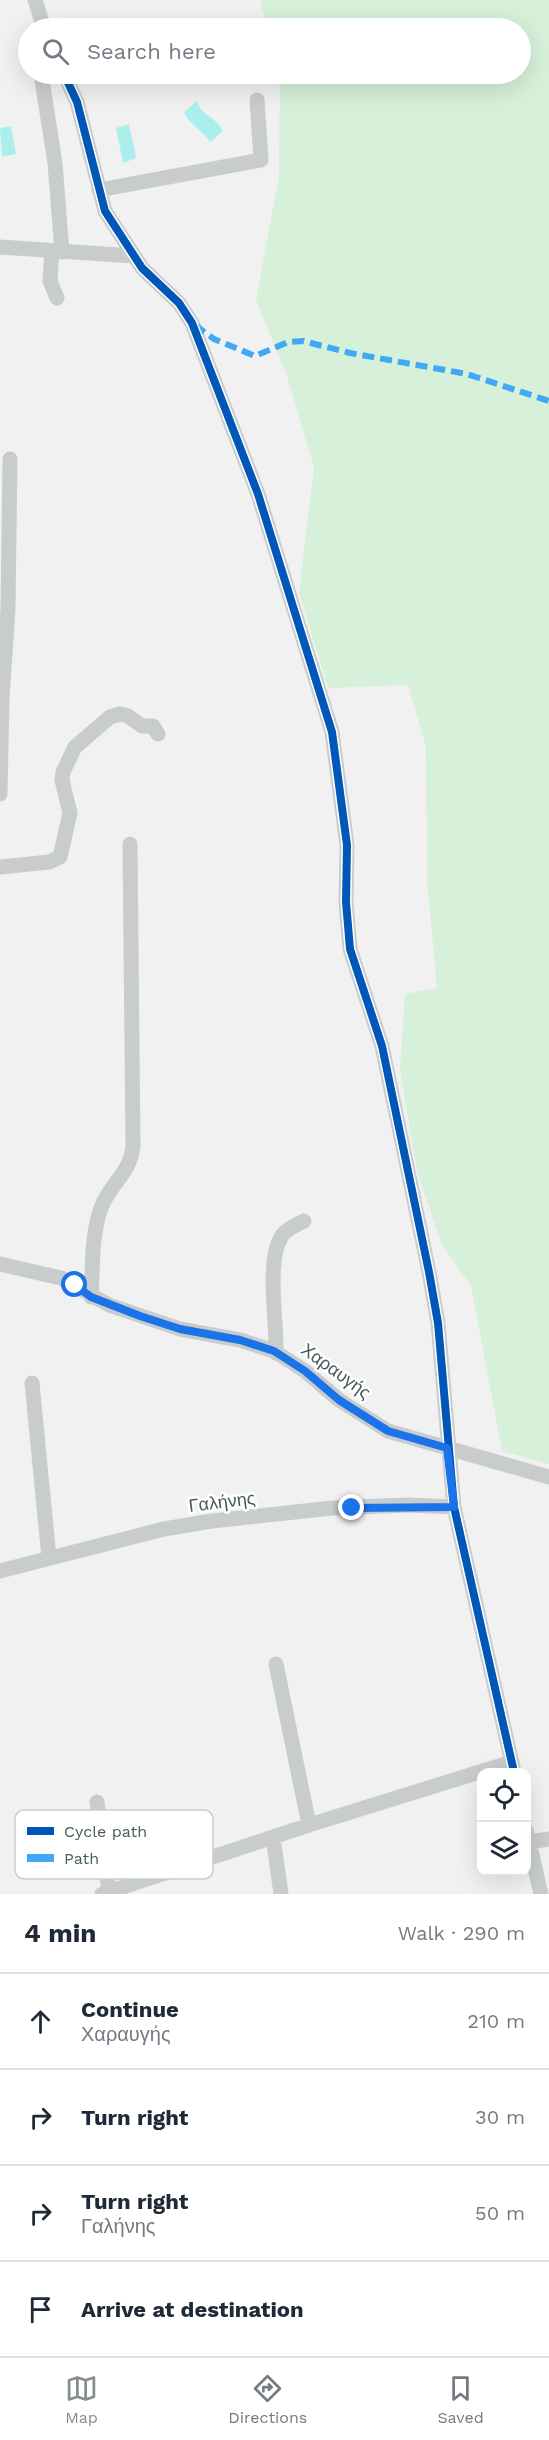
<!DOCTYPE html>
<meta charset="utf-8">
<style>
body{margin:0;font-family:"Work Sans",sans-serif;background:#f2f2f3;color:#1f2937}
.controls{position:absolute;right:18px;bottom:18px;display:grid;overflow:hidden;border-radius:12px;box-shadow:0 6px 24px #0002}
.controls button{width:54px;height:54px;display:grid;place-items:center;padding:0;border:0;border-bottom:2px solid #e0e1e3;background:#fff;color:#1f2937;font:30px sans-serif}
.stop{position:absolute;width:18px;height:18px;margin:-14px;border:4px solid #1a73e8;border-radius:50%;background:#fff}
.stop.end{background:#1a73e8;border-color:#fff;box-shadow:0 2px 6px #0008}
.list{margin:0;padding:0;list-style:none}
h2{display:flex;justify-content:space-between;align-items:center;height:78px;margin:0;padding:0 24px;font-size:26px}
h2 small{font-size:20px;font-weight:400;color:#747a83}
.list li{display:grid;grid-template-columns:39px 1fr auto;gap:18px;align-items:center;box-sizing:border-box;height:96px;padding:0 24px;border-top:2px solid #e0e1e3}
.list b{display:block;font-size:22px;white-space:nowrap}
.list p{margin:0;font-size:20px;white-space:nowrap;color:#747a83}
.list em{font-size:20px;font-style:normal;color:#747a83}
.icon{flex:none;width:33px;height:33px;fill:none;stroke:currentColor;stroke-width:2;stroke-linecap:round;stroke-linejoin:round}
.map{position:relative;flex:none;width:549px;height:1894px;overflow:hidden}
.search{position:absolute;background:#fff;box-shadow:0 6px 24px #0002;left:18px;right:18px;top:18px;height:66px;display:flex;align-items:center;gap:15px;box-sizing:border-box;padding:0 21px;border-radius:33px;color:#747a83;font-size:22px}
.sheet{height:462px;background:#fff}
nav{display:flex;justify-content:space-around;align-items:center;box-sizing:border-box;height:84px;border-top:2px solid #e0e1e3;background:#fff;font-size:16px;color:#747a83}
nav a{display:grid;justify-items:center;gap:3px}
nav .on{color:#848e91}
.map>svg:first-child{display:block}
</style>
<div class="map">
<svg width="549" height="1894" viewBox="0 0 549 1894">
<rect width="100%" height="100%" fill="#f2f1f1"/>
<path fill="#d6f0d9" d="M260 0H549V1464L502 1451 471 1286 441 1243 417 1171 400 1070 405 994 437 988 427 879 426 746 408 685 328 688 299 593 314 467 286 373 256 300 279 176 280 74H520V28H268Z"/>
<path fill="#aaefec" d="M197 101C202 116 216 117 223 131L210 142C203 130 188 124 184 112Z
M129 124 136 158 123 163 116 128Z
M11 126 16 154 2 157 0 128Z"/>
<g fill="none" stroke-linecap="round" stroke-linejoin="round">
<path stroke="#c9cccd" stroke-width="15" d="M35 0 44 28
M41 74 55 163 62 252
M64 74 77 102 105 211 142 268 179 303 192 323 258 494 332 732 347 845 346 902 350 949 382 1046 429 1272 438 1323 454 1507 514 1772
M99 190 261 160 257 100
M0 247 133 256
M52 251 50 281 57 298
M0 794 2 698 8 609 10 459
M0 867 49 862 60 857 70 813 62 780 63 772 75 747 110 717 120 714 128 716 142 726H153L158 734
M0 1264 61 1278 109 1305 180 1329 240 1340 274 1351 305 1371 339 1400 388 1431 549 1477
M91 1297C93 1268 91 1235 101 1208 110 1183 130 1175 133 1146L130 844
M276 1353C277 1321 266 1264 281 1237 286 1229 296 1225 304 1221
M32 1383 49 1558
M0 1571 164 1529 212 1521 332 1508 409 1505 454 1507
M276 1664 309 1825
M97 1802 109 1892
M526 1830 541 1894
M273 1837 281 1894
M529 1842 549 1839
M102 1894 309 1825 512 1762"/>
<path stroke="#3fa9f5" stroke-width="6" stroke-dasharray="12 6" stroke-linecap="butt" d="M195 325 214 339 255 356 288 342 303 341 350 353 467 374 549 401"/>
<defs>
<path id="cycleway" d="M64 74 77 102 105 211 142 268 179 303 192 323 258 494 332 732 347 845 346 902 350 949 382 1046 429 1272 438 1323 454 1507 514 1772"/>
</defs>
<use href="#cycleway" stroke="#fff" stroke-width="11"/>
<use href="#cycleway" stroke="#0057b8" stroke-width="8"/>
</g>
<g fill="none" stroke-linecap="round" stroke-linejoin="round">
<path stroke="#1a73e8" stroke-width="8" d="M75 1285 91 1297 140 1316 180 1329 240 1340 274 1351 305 1371 339 1400 388 1431 447 1448 454 1507 352 1508"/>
</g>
<g text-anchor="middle" stroke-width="5" stroke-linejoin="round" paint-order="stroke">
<g font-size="18" fill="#48595e" stroke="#fff">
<text transform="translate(336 1371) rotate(36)" y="6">Χαραυγής</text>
<text transform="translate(222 1502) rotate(-7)" y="6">Γαλήνης</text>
</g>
</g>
<rect x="15" y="1810" width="198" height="69" rx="9" fill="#fff" stroke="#c8cdcf" stroke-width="1.5"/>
<rect x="27" y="1827" width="27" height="8" fill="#0057b8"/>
<rect x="27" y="1854" width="27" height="8" fill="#3fa9f5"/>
<g font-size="16" fill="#48595e">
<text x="64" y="1837">Cycle path</text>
<text x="64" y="1864">Path</text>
</g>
</svg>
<div class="controls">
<button><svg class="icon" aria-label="locate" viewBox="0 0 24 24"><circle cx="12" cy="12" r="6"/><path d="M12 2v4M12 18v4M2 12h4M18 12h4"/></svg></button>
<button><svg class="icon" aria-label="layers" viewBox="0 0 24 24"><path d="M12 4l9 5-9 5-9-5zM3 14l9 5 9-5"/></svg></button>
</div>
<div class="stop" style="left:75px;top:1285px"></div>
<div class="stop end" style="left:352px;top:1508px"></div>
<div class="search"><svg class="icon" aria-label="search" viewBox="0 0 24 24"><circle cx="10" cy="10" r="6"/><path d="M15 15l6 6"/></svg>Search here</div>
</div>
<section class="sheet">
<h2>4 min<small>Walk · 290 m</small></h2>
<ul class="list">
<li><svg class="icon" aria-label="ahead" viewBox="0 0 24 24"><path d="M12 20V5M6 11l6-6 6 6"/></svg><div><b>Continue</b><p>Χαραυγής</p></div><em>210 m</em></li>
<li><svg class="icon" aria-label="right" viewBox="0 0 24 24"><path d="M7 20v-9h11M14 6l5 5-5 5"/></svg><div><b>Turn right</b></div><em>30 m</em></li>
<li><svg class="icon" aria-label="right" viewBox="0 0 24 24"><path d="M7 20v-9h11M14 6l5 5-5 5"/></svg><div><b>Turn right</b><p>Γαλήνης</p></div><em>50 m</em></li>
<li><svg class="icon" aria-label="arrive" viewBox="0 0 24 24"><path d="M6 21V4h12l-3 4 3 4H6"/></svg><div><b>Arrive at destination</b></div></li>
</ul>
</section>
<nav>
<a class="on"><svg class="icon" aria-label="map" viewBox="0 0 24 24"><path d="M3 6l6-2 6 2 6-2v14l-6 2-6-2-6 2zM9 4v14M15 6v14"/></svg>Map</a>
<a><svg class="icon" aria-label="directions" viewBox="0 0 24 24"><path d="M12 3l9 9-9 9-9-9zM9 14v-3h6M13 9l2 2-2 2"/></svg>Directions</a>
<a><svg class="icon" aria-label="saved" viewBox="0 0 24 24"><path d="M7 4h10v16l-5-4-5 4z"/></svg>Saved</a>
</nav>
